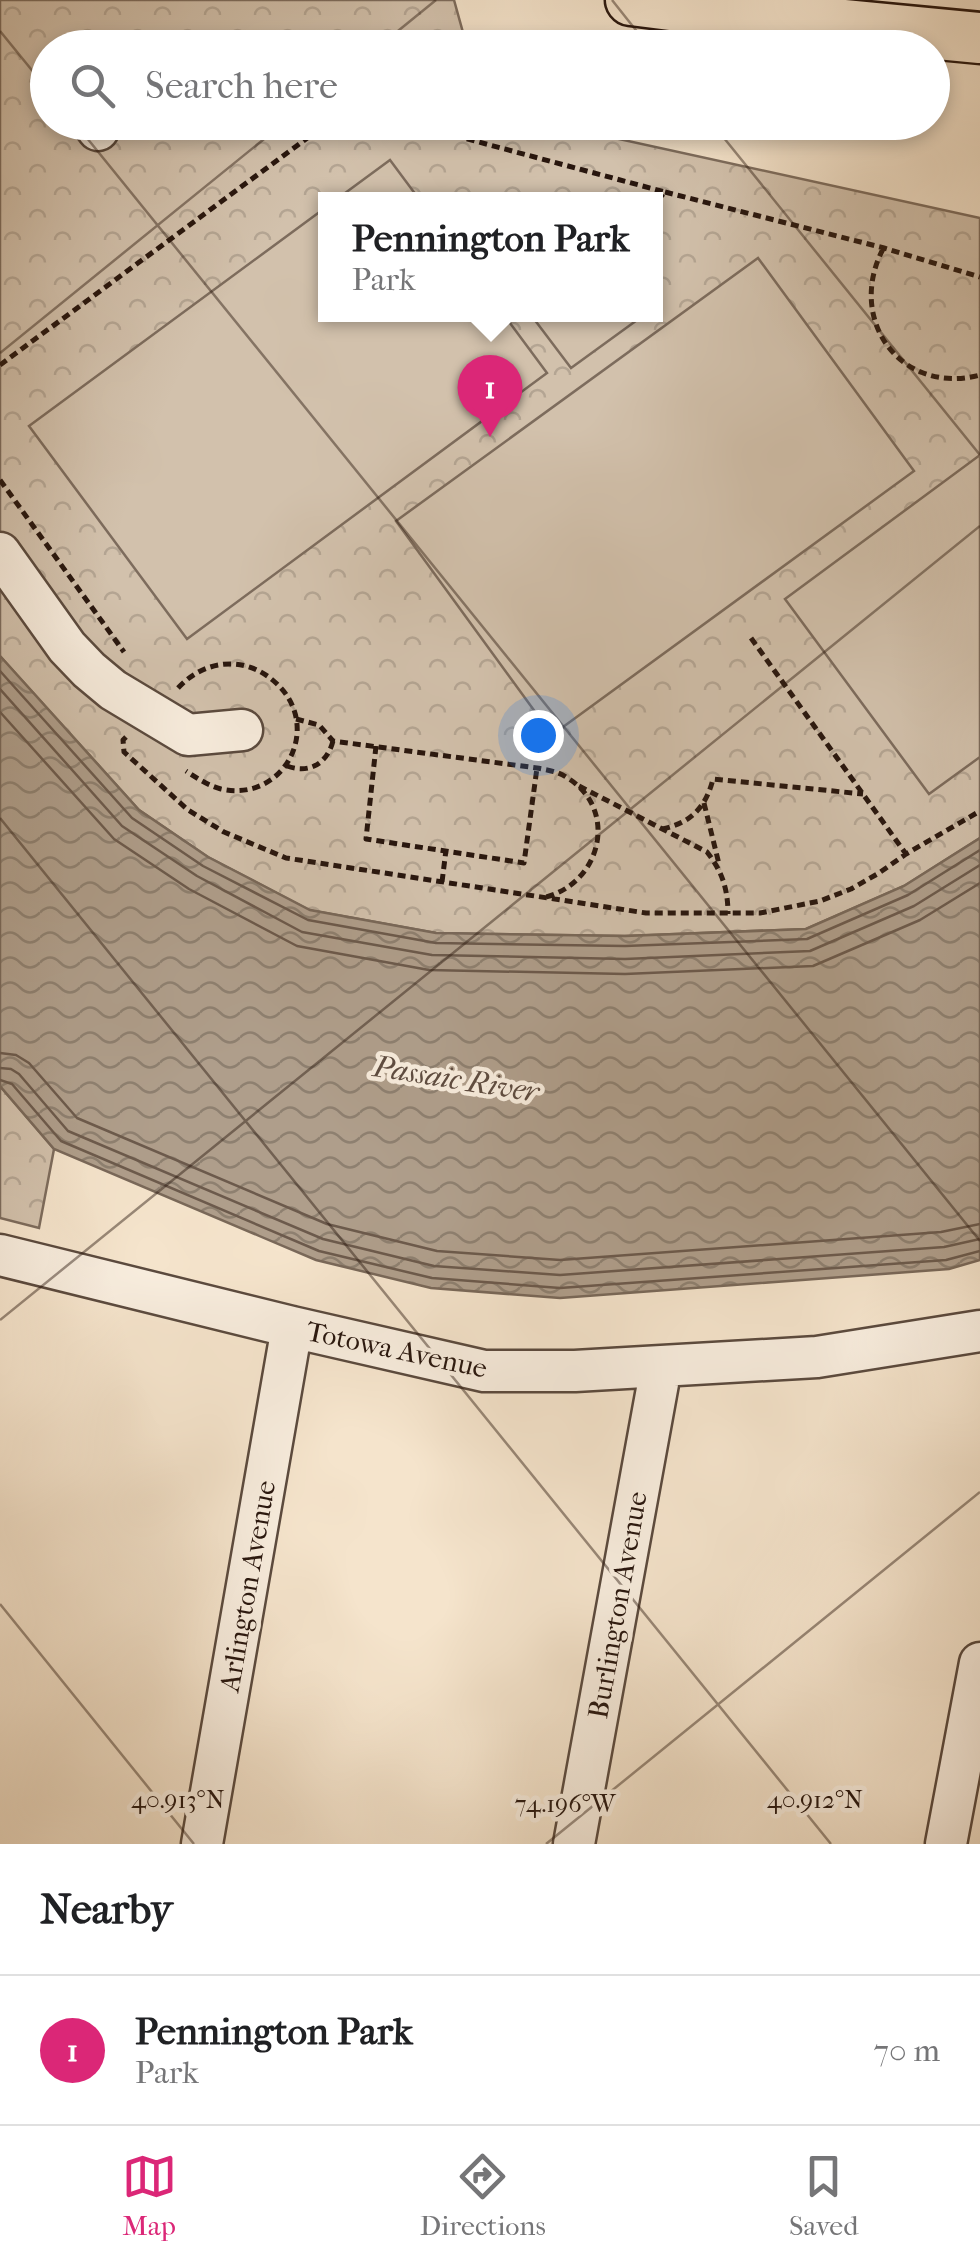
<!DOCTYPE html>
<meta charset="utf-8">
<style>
body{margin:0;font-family:"IM FELL French Canon",serif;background:#f6f6f6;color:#202124}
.you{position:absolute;left:538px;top:735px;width:35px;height:35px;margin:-25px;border:8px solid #fff;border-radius:50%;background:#1a73e8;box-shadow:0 0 0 15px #1a73e833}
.badge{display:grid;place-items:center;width:65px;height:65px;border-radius:50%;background:#db2777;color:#fff;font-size:32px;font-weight:700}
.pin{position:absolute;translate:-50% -82px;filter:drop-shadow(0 2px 5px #0008)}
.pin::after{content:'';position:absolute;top:52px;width:35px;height:30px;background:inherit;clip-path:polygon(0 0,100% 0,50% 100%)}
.popup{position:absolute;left:318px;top:192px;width:345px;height:130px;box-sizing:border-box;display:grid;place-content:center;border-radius:0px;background:#fff;filter:drop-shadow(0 2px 8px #0005);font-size:32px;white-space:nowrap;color:#757577}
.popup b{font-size:38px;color:#202124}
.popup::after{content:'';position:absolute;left:50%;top:100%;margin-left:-20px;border:20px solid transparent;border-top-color:#fff}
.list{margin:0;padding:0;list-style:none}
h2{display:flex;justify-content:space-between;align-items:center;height:130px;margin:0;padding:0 40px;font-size:42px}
h2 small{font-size:32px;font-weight:400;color:#757577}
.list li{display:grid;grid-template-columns:65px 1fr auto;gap:30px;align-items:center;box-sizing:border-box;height:150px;padding:0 40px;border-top:2px solid #e0e0e0}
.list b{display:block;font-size:38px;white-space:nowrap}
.list p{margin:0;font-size:32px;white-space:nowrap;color:#757577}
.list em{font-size:32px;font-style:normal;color:#757577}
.icon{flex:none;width:55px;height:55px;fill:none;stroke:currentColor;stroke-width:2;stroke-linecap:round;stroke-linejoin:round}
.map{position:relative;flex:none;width:980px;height:1844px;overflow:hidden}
.search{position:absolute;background:#fff;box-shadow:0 5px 15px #0003;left:30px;right:30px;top:30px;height:110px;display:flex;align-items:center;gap:25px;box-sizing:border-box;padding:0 35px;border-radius:55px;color:#757577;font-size:38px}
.sheet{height:280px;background:#fff}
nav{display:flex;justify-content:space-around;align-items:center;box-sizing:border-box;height:140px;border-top:2px solid #e0e0e0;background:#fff;font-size:28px;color:#757577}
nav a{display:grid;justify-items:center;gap:5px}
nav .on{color:#db2777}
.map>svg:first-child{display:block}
</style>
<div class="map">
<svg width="980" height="1844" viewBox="0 0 980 1844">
<defs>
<pattern id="park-crowns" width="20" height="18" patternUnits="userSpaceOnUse" patternTransform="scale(2.5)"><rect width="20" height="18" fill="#d2c1ac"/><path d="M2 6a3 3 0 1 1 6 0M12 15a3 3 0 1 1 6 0" fill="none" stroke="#b4a593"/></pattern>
<pattern id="water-waves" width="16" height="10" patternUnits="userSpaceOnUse" patternTransform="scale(2.5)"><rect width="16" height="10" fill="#af9e8b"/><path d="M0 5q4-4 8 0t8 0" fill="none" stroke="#8e8070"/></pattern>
</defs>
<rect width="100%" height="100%" fill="#f5e4cc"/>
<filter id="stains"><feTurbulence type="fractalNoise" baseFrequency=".002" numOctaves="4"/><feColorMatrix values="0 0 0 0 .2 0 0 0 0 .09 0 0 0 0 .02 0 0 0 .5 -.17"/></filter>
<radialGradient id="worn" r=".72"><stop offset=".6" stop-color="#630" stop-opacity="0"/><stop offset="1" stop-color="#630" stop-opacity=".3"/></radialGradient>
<path fill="url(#park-crowns)" stroke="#7d6c5d" stroke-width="2.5" fill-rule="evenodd" d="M0 0H454L467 47 48 48V122L546 123 980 218V838L904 886 806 929 625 936 436 933 309 910 208 857 139 810 0 656ZM325 200H655V314H325Z
M0 1086 54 1149 39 1228 0 1218Z"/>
<path fill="#d2c1ac" stroke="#7d6c5d" stroke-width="2.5" d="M390 160 419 199H337Z
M325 208V314L504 315 547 373 187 639 29 426Z
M758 258 914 471 552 735 396 521Z
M531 315H644L571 368Z
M980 455V757L929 794 785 599Z"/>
<path fill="url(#water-waves)" stroke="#796859" stroke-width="2.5" d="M0 656 139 810 208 857 310 910 436 933 625 936 806 929 904 886 980 838V1260L949 1269 560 1298 431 1288 316 1260 54 1149 0 1086Z"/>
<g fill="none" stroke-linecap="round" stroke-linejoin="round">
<path stroke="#6c5a4c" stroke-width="2.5" d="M0 671 132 818 203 866 308 920 436 943 625 946 807 939 908 895 980 850
M0 689 122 826 197 876 302 932 432 955 625 959 810 951 914 906 980 865
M0 712 114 839 189 889 297 946 429 970 625 974 813 966 920 920 980 883
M0 1053 16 1055 29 1063 77 1118 327 1224 437 1251 560 1260 941 1232 980 1224
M0 1068 11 1069 19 1074 68 1131 323 1239 434 1266 560 1275 944 1247 980 1239
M0 1080 12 1084 61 1141 319 1251 432 1278 560 1288 946 1260 980 1251"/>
<defs>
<path id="minor" d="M92 122 98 130
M0 553 67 647 89 670 113 690 188 735 242 730
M0 1255 292 1327 484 1371H575L817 1357 980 1331
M202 1844 292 1327
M574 1844 661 1367
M946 1844 980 1663"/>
<path id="major" d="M631 0 782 19 980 38"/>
</defs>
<use href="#minor" stroke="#5b4a3e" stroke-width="45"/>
<use href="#major" stroke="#28160e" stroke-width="55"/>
<path stroke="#28160e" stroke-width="5" stroke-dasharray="8 5" stroke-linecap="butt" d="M404 122 665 192 655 203
M665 192 884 248 980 277
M883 249C846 320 901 396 980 375
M0 365 329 122
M0 480 124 652
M751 638 906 854
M178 688C193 672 212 663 234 664 250 665 264 672 276 683 324 727 284 803 221 789 207 785 197 778 186 771
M296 719 319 725 333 741 537 768C547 770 557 771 566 777 619 808 602 882 546 897
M126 737 123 740 124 752 188 810 224 832 286 858 646 913H760L820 901 851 889 879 873 906 854 980 811
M376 746 366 839 524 863 537 768
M287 766C309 774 327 764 333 741
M579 786 707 852C722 871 728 889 728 914
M704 803 719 864
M662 829C691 823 706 807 713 779L863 794
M442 882 446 850"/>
<use href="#minor" stroke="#f8edde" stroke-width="40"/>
<use href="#major" stroke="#f5e4cc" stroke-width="50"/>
</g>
<path fill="none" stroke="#28160e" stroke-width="2.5" stroke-opacity="0.45" d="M612 0 650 48M0 31 48 90M377 48 436 0M74 122 980 1241M711 122 980 455M0 353 285 122M0 818 831 1844M0 1320 980 526M0 1604 194 1844M546 1844 980 1492"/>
<g text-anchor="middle" stroke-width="9" stroke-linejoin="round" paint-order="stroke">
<g font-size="28" fill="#28160e" stroke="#f8edde">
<text transform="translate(397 1349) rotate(12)" y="10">Totowa Avenue</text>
<text transform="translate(247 1586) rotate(-80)" y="10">Arlington Avenue</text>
<text transform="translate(617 1605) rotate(-80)" y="10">Burlington Avenue</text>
</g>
<g font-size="30" font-style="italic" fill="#5e4c40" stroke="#f8edde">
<text transform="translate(456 1079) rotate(9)" y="10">Passaic River</text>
</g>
</g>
<g font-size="25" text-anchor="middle" fill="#28160e" stroke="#f8edde" stroke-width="9" stroke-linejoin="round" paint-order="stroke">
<text x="178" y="1808">40.913°N</text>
<text x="815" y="1808">40.912°N</text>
<text x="565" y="1812">74.196°W</text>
</g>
<rect width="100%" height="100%" filter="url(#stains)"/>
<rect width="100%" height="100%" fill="url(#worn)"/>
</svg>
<div class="you"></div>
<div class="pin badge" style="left:490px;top:437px">1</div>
<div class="popup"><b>Pennington Park</b>Park</div>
<div class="search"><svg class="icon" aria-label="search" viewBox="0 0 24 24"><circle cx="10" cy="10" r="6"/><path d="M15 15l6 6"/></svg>Search here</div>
</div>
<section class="sheet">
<h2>Nearby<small></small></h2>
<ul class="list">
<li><span class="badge">1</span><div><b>Pennington Park</b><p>Park</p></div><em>70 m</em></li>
</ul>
</section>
<nav>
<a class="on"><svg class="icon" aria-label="map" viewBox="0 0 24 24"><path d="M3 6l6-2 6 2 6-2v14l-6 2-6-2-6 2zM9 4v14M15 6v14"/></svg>Map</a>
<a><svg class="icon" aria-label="directions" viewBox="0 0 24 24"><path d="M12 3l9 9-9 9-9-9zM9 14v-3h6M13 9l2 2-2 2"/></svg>Directions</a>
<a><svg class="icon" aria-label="saved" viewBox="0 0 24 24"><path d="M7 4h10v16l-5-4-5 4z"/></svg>Saved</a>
</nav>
